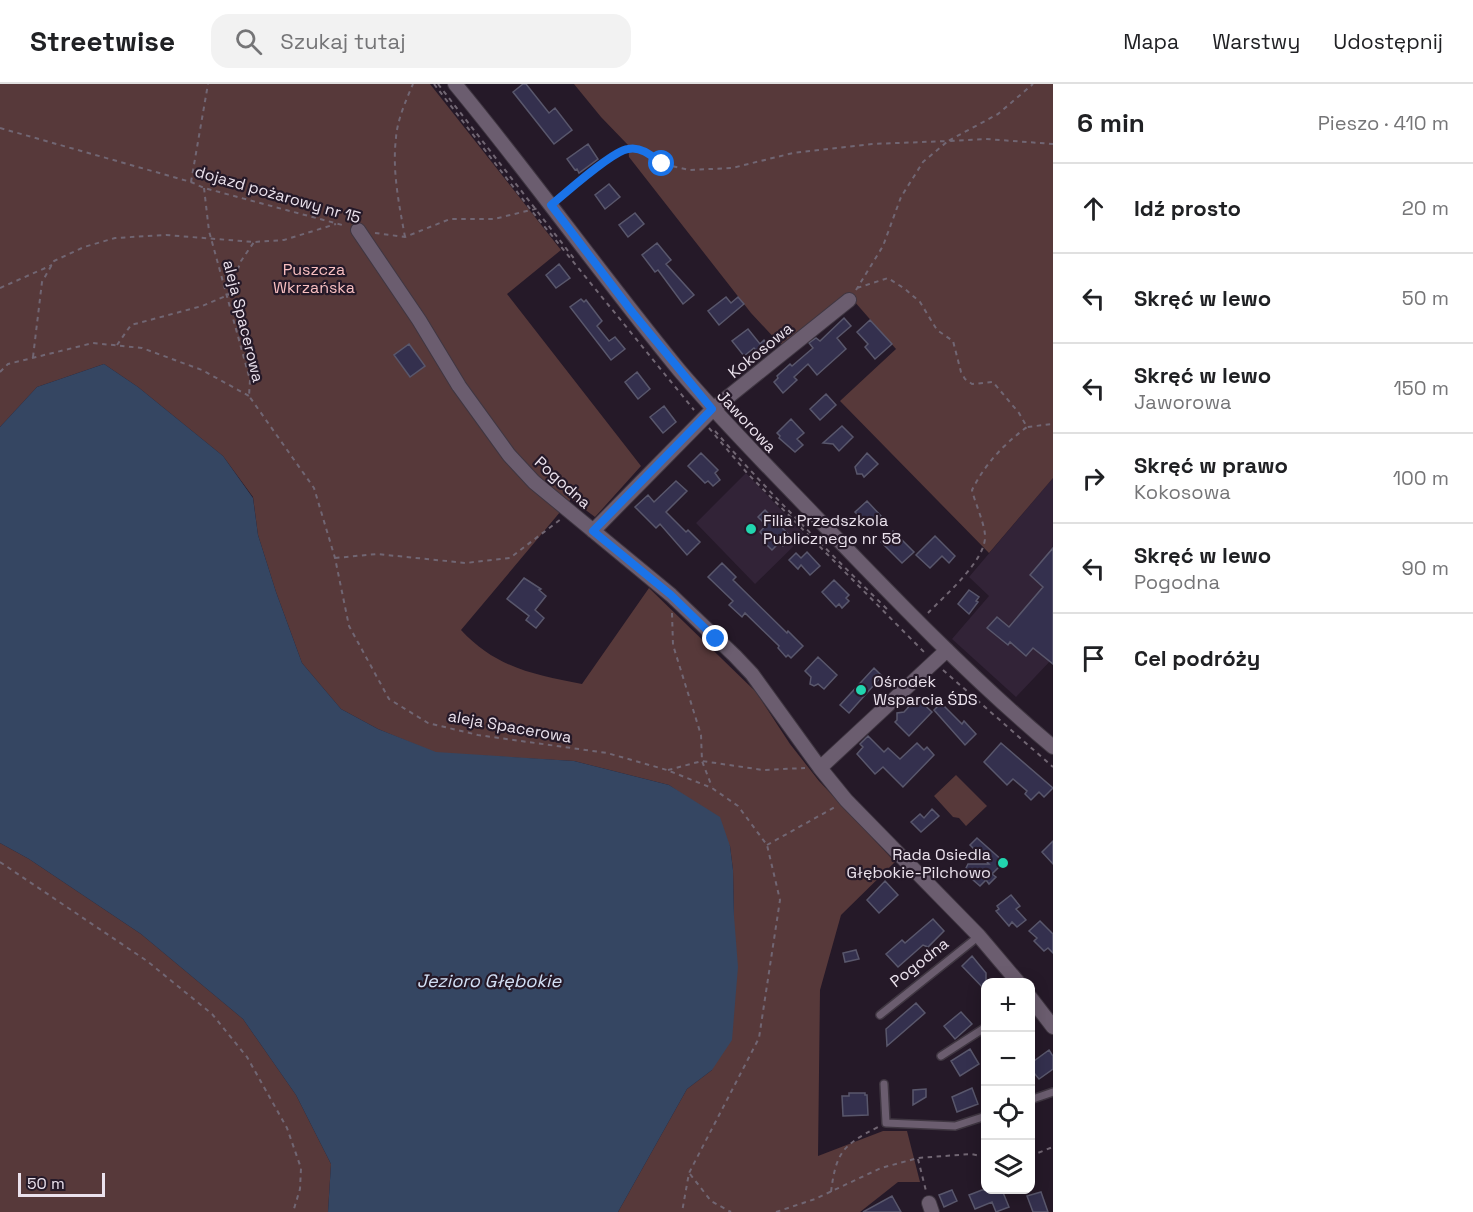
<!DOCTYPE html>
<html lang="pl">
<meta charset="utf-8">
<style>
body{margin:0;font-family:"Space Grotesk",sans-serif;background:#f2f2f2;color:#202124}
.controls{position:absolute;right:18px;bottom:18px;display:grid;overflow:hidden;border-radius:12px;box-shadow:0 3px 15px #0003}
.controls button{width:54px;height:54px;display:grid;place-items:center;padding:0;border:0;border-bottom:2px solid #e0e0e0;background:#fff;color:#202124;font:30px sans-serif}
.scale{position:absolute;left:18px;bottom:15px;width:87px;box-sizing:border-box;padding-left:6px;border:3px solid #ebe2ed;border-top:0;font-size:16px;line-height:21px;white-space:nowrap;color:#ebe2ed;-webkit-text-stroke:4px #251928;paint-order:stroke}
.stop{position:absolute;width:18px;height:18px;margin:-14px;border:4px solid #1a73e8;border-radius:50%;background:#fff}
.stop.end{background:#1a73e8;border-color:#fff;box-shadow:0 2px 6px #0008}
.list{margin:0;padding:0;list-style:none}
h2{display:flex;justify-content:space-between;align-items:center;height:78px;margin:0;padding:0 24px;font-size:26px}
h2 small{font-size:20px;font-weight:400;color:#757577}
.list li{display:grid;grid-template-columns:39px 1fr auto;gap:18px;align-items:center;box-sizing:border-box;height:90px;padding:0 24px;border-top:2px solid #e0e0e0}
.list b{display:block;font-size:22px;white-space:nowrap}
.list p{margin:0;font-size:20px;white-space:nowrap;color:#757577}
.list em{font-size:20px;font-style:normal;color:#757577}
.icon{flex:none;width:33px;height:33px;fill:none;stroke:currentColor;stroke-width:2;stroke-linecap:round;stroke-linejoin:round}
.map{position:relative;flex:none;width:1053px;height:1128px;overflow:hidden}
header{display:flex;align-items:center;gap:36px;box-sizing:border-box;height:84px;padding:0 30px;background:#fff;border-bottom:2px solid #e0e0e0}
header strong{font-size:28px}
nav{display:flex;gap:33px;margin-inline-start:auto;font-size:21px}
.search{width:420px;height:54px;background:#f2f2f2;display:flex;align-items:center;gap:15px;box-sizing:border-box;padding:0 21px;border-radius:18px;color:#757577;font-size:22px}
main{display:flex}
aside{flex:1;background:#fff}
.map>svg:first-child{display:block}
</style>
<header>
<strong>Streetwise</strong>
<div class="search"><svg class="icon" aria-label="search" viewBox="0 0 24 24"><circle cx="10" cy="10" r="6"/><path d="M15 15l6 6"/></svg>Szukaj tutaj</div>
<nav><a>Mapa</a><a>Warstwy</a><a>Udostępnij</a></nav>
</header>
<main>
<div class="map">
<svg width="1053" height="1128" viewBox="0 0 1053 1128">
<rect width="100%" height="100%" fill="#251928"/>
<path fill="#322337" d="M746 389 805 451 755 500 696 439Z
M1053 394V574L1016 613 952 555 989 512 969 493Z"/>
<path fill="#57393a" d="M0 0H430L561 166 507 210 641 382 595 433 571 415 461 546C495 583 534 591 582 600L649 504 756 608 790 660 819 697 895 778 841 831 820 906 818 1072 883 1047H907L920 1098H898L860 1128H618L687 1005 712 986 734 832 733 786 730 762 686 713 669 701 574 677 436 669 378 645 341 625 302 579 276 508 258 451 253 413 223 372 138 303 104 280 37 303 0 343Z
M574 0H1053V394L989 469 840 317 896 265 854 217 793 269 779 259 751 229 629 73 628 61 601 33Z
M956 691 987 722 966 742 959 734 953 733 934 712Z
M0 759 29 775 141 850 243 935 296 1011 331 1080 328 1128H0Z"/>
<path fill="#354662" d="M104 280 138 303 223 372 253 414 258 451 276 508 302 579 341 625 378 645 436 668 574 677 669 701 720 733 730 762 733 786 734 832 738 883 732 956 712 986 687 1005 618 1128H328L331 1080 296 1011 243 935 141 850 29 775 0 759V343L37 303Z"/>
<path fill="#34304e" stroke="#59576c" stroke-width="1.5" d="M523 0H526L549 29 555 24 572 46 554 60 513 8Z
M588 60 598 75 579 89 577 85 575 86 567 75Z
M609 100 620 113 605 125 595 111Z
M635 129 644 140 628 153 619 141Z
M657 159 671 176 666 180 694 211 683 220 658 186 655 188 642 171Z
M559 180 570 194 556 204 546 191Z
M726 213 731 219 738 213 744 220 719 241 708 227Z
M581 215 584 218 586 216 602 237 597 242 609 257 615 253 625 265 611 276 570 223Z
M844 234 851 242 837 254 846 265 817 291 808 280 794 293 797 296 783 309 774 298 778 294 777 292 790 280 792 282 813 264 809 259 816 254 820 257Z
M870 236 892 260 875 275 865 263 868 260 857 248Z
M748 245 760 260 764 256 770 263 760 271 754 264 744 272 732 257Z
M409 260 425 282 410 293 394 271Z
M637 288 650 305 638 315 625 298Z
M826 310 836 321 820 336 810 325Z
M664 322 676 338 663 349 650 333Z
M791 335 804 349 797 355 803 361 795 368 779 354 780 352 777 349Z
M842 342 853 353 839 367 833 360 823 359Z
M701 369 718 386 715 389 720 396 713 402 708 397 705 399 688 382Z
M867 369 878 380 864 393 862 390H857L855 383Z
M676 397 687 407 666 428 686 448 688 446 700 458 687 471 660 440 656 444 635 423 648 411 654 418Z
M867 417 881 432 870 443 855 428Z
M765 426 792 454 783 462 780 458 772 466 765 459 768 456 760 448 766 441 758 433Z
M893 447 914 468 902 479 881 458Z
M935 452 955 472 949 479 942 472 930 484 916 471Z
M1053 464V580L1033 564 1026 572 1010 558 1008 561 987 544 997 533 1009 543 1043 503 1030 491Z
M807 468 820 482 810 491 801 481 798 485 789 476 796 469 801 474Z
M722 479 736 493 733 496 787 549 788 547 803 562 791 574 788 571 786 573 778 564 779 562 745 529 742 533 729 521 733 517 708 493Z
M524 494 541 505 539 506 546 512 535 526 544 534 536 544 526 536 529 532 507 515Z
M834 496 849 511 846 514 849 517 842 524 839 520 836 523 822 508Z
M969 506 979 513 976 517 978 518 969 530 958 520Z
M818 573 837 591 824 605 818 600 814 602 810 600 811 593 805 587Z
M874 584 882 592 849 629 840 621Z
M917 614 932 628 909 652 895 638 897 636V629L904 628Z
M941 619 962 640 964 637 976 650 965 661 934 626Z
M868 652 884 668 888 664 900 675 917 659 924 666 927 663 934 671 903 703 883 683 875 690 857 670 863 663 860 660Z
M1001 659 1053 704 1044 713 1039 708 1031 716 1025 710 1027 707 1013 695 1007 701 984 678Z
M932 725 939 732 921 748 911 738 920 730 924 734Z
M977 754 1004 778 992 790 996 793 989 800 986 796 980 802 964 788 968 780H989L970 761Z
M1053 757V780L1042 768Z
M885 797 898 811 879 829 867 816Z
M1011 811 1020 822 1016 825 1026 836 1017 843 1012 838 1009 842 996 827 999 825 997 822Z
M933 835 944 847 928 863 923 861 898 883 886 870 902 856 905 859Z
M1040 837 1053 850V869L1048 864 1044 867 1034 857 1037 854 1029 847Z
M856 866 859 875 845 878 843 869Z
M972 872 986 889V907L962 882Z
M916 919 925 929 887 962 886 945Z
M961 928 972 940 955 955 944 942Z
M970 965 979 980 960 992 951 977Z
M1049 966 1053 972V985L1039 995 1030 984V980Z
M972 1004 978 1020 957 1028 952 1013Z
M926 1005V1013L913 1021V1006Z
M849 1009H865V1011H867L868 1031 843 1032 842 1012H849Z
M952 1106 957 1117 944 1123 939 1111Z
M982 1106H1002L1009 1123 996 1128 992 1118 975 1125 969 1111Z
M1041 1108 1048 1128H1033L1027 1112Z
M892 1112 901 1128H863Z"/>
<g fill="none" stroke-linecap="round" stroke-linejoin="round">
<defs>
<path id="lane" d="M880 931 979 852
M941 972 986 943
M884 1000 886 1039 955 1042 986 1032
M1030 1016 1053 1008"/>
<path id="street" d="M455 0C532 93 602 192 679 286 724 339 773 388 822 439 896 516 971 594 1053 663
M358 146 419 236 459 302 509 371 534 398 671 511 735 572 752 590 820 684 846 716 979 852 1018 898
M593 447 713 325 849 216
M820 684 947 566
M1030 913 1053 943
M929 1119 932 1128"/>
</defs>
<use href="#lane" stroke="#3f3641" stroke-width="10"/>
<use href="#street" stroke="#3f3641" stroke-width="16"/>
<path stroke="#716673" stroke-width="2" stroke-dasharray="4.5 4.5" stroke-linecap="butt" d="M434 0 531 126 694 326
M438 0 576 177
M0 44 191 98 204 104 346 142
M191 98 208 0
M204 104 209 147 250 296 249 312 314 404 335 474 349 542 389 615 428 639 478 651 607 669 667 686 712 704 738 722 767 761 780 816 759 954 689 1089 682 1128
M559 115 610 74 628 65 644 67 662 80 690 86 732 84 793 69 872 60 948 57 998 30 1033 0
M375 149 405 153 450 135H494L539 124
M405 153C399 120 392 87 396 54 397 37 406 16 413 0
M0 204 52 181
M857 204 888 194 905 205 920 218 937 246 953 257 961 288 965 295 972 300 993 298 1019 329 1027 343 1053 340
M856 206 883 162 901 113 923 78 948 57 986 55 1053 60
M117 261 131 241 202 222 228 211 241 177 254 158
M33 273 42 198 54 177 84 163 115 154 166 151 254 158 284 156 336 140
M0 288 8 280 93 259 142 264 202 286 249 312
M709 344 747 389 925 569
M715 347C770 410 830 469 890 528
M335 474 377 470 466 479 510 474 561 435
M672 529 673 561 701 651 702 677 712 703
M928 529C944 512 987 476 985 451 984 438 975 419 972 406 985 380 1004 360 1027 343
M943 586 1053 683
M668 686 702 677 763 686 805 684
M767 761 835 723
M0 778 147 877 212 930 247 973 287 1044 301 1084 300 1105 293 1128
M1030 1072 1053 1063
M918 1075 926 1107
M690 1090 711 1117 731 1128
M831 1108C836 1068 843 1061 878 1043
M776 1128 815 1115 881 1084 918 1074 971 1070 986 1073"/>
<use href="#lane" stroke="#6b5d6f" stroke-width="7"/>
<use href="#street" stroke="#6b5d6f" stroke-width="14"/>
</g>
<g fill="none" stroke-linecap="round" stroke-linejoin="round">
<path stroke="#1a73e8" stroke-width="8" d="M662 80C653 73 642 62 628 65 612 67 566 109 551 121L633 229 712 325 593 447 671 511 716 555"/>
</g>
<g fill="#22d5af" stroke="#251928" stroke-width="2">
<circle cx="751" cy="445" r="6"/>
<circle cx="861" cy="606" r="6"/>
<circle cx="1003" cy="779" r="6"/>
</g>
<g text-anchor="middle" stroke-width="4.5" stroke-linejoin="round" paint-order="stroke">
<g font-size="16" fill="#ebe2ed" stroke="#251928">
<text transform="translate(278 110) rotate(16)" y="6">dojazd pożarowy nr 15</text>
<text transform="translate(244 237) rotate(76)" y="6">aleja Spacerowa</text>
<text transform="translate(760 266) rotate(-39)" y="6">Kokosowa</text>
<text transform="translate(747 337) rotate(47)" y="6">Jaworowa</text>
<text transform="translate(563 398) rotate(42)" y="6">Pogodna</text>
<text transform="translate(510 642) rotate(10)" y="6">aleja Spacerowa</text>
<text transform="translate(919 878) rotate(-38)" y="6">Pogodna</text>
</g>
<g font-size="16" fill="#f8bfc0" stroke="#251928">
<text x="314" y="191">Puszcza<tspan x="314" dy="18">Wkrzańska</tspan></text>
</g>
<g font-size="16" fill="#ebe2ed" stroke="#251928" text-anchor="start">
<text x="763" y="442">Filia Przedszkola<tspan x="763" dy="18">Publicznego nr 58</tspan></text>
<text x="873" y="603">Ośrodek<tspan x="873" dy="18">Wsparcia ŚDS</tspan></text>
<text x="991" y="776" text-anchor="end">Rada Osiedla<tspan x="991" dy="18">Głębokie-Pilchowo</tspan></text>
</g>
<g font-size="18" font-style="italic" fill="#d3e0f5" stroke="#251928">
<text x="489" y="903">Jezioro Głębokie</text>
</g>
</g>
</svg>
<div class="controls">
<button>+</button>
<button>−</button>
<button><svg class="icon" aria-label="locate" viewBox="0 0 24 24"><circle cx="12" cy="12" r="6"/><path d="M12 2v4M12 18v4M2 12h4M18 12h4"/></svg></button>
<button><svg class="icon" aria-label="layers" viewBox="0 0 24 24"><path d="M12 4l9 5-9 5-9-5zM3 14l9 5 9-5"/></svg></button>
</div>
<div class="scale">50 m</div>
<div class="stop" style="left:662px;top:80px"></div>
<div class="stop end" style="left:716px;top:555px"></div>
</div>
<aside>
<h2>6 min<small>Pieszo · 410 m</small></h2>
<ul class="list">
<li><svg class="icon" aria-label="ahead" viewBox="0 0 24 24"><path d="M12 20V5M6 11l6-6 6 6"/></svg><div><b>Idź prosto</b></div><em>20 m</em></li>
<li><svg class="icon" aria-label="left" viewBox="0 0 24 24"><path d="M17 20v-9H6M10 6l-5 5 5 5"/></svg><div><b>Skręć w lewo</b></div><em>50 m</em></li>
<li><svg class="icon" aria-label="left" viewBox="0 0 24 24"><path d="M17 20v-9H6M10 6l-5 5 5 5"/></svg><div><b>Skręć w lewo</b><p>Jaworowa</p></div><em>150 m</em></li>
<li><svg class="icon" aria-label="right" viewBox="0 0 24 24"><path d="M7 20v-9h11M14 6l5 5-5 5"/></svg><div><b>Skręć w prawo</b><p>Kokosowa</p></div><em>100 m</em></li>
<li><svg class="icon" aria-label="left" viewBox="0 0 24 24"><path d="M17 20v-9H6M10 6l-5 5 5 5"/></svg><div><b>Skręć w lewo</b><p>Pogodna</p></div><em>90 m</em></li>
<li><svg class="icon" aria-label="arrive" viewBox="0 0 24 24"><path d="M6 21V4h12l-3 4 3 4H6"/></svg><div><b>Cel podróży</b></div></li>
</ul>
</aside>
</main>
